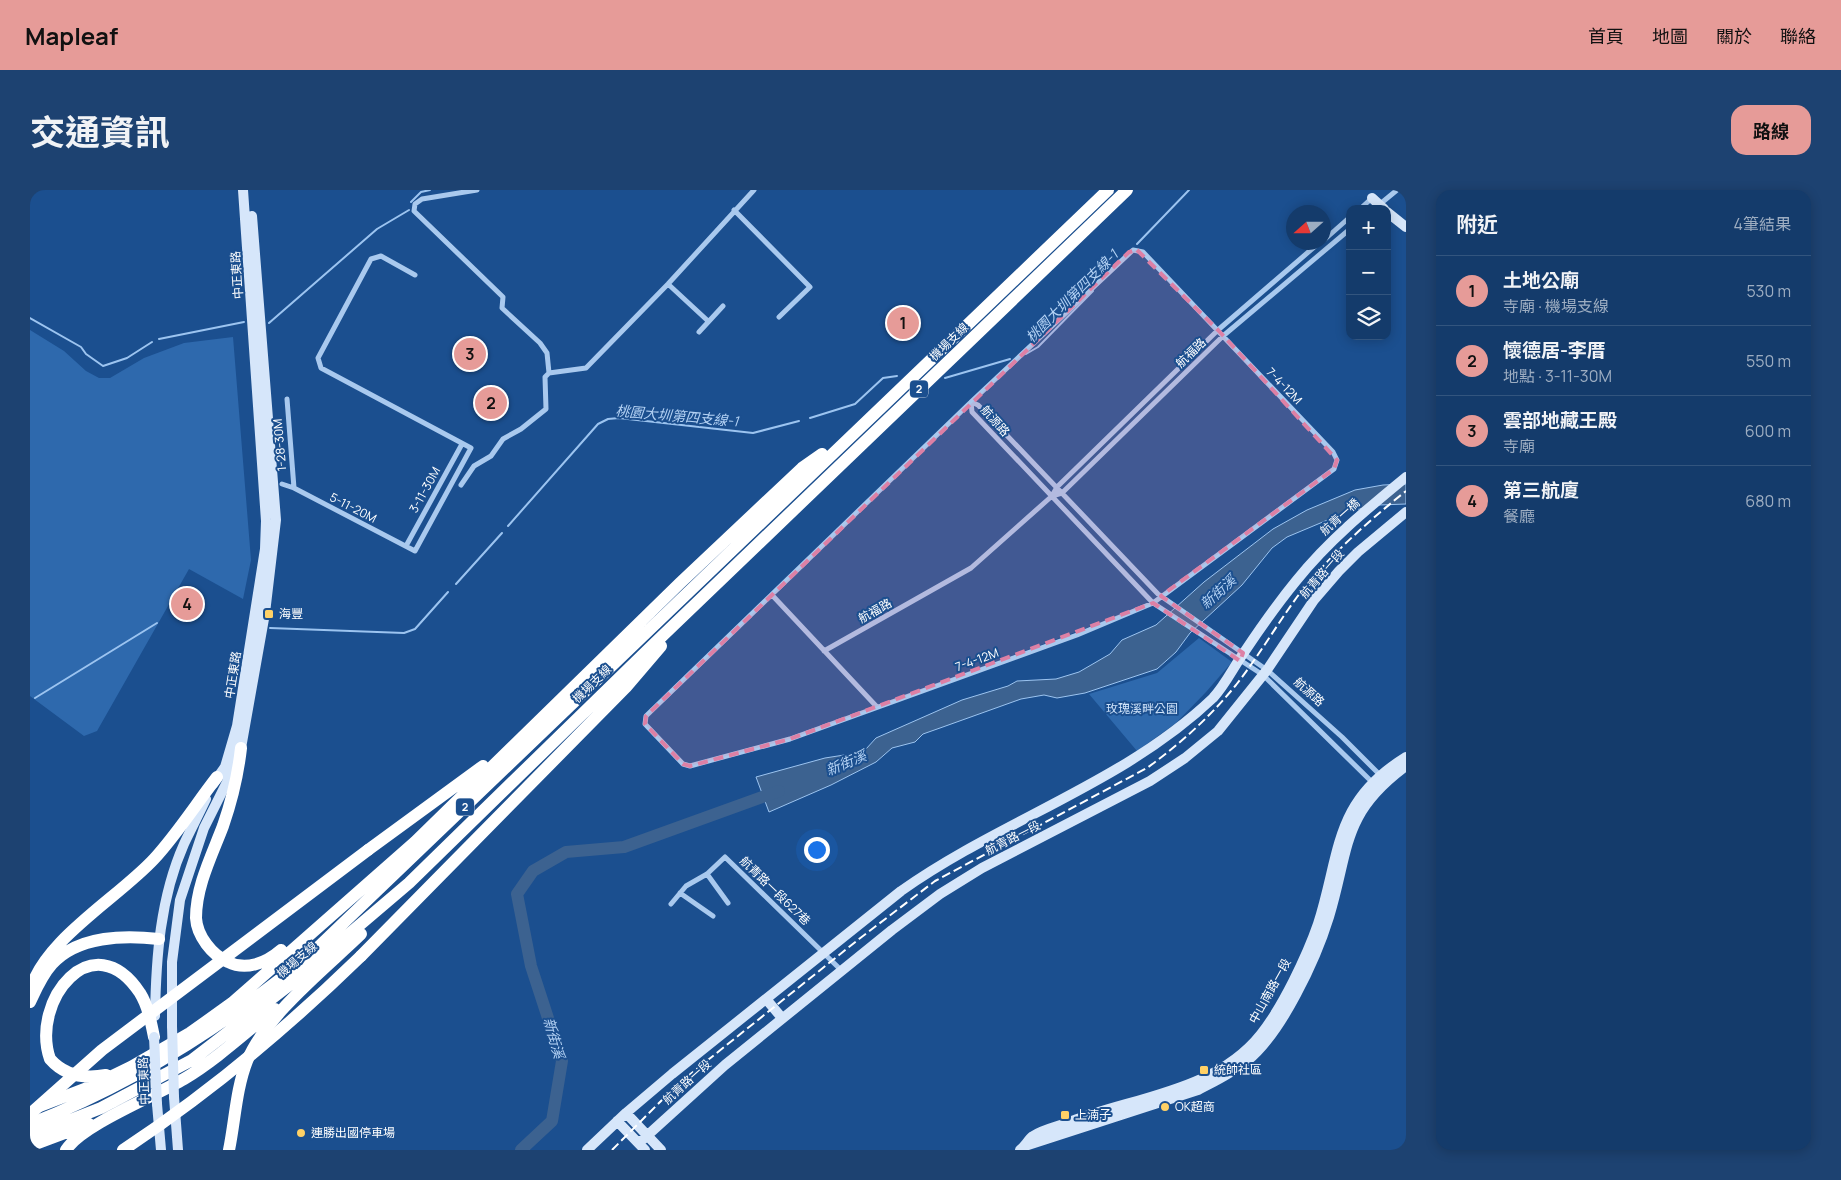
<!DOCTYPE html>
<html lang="zh-TW">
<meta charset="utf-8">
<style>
body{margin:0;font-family:Manrope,"Noto Sans TC",sans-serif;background:#1d4271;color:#f1f3f6}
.controls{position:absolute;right:15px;top:15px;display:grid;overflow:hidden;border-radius:10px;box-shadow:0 2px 12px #0003}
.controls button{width:45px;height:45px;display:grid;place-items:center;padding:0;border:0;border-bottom:1px solid #33557e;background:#143b6b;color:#f1f3f6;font:25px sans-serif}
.compass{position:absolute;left:1256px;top:15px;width:45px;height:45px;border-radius:50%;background:#143b6b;box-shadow:0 2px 12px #0003;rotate:249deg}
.you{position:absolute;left:786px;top:659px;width:18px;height:18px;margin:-12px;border:4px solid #fff;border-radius:50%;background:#1a73e8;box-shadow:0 0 0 8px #1a73e833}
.badge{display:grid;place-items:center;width:32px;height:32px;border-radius:50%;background:#e69b98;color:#111;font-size:16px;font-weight:700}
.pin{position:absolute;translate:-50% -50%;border:2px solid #fff;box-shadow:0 1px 5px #0006}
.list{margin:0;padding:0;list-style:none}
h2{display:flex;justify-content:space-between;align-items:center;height:65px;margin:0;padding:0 20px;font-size:21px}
h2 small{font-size:16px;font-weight:400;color:#9dadc1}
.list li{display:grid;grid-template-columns:32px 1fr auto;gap:15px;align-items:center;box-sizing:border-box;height:70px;padding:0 20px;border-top:1px solid #33557e}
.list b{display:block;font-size:19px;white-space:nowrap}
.list p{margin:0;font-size:16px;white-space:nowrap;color:#9dadc1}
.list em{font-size:16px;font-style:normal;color:#9dadc1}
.icon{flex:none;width:28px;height:28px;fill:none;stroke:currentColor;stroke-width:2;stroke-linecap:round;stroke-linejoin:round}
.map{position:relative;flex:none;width:1376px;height:960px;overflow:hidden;border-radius:15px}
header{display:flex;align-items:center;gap:30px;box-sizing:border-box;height:70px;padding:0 25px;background:#e69b98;color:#111}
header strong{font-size:24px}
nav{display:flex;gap:28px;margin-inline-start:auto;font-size:18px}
.intro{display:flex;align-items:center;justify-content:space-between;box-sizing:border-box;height:120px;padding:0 30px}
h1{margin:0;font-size:35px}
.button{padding:12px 22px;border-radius:15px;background:#e69b98;color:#111;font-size:18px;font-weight:700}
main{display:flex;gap:30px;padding:0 30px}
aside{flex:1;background:#143b6b;border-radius:15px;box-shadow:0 2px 12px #0003}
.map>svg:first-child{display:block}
</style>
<header>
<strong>Mapleaf</strong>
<nav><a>首頁</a><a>地圖</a><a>關於</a><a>聯絡</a></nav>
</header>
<div class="intro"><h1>交通資訊</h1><a class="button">路線</a></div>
<main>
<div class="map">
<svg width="1376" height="960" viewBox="0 0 1376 960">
<rect width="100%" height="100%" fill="#1b4f8f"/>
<path fill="#2e69ad" d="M0 140 34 161 56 181 69 188H80L114 168 154 153 203 147 221 370 213 409 159 379 67 541 54 546 0 506Z
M1169 448 1202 472 1176 502 1146 533 1107 561 1059 504 1127 483Z"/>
<path fill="#3c6290" stroke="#9cc4f0" d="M1376 294V314L1349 315 1319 321 1257 347 1242 358 1212 395 1160 443 1146 462 1127 479 1055 503 1027 508 1014 505 991 509 910 538 893 544 885 552 862 558 846 572 801 595 739 622 726 587 795 568 827 563 836 559 846 548 880 533 932 510 978 496 987 491 1026 489 1049 482 1080 464 1092 450 1126 435 1174 392 1243 339 1277 320 1325 300 1353 295Z"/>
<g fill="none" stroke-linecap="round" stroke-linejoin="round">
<path stroke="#9cc4f0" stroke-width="2" d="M381 12 391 2 400 0
M1107 54 1159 0
M0 128 51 157 56 164 73 176 97 168 122 152
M239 133 347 39 379 20
M129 149 214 132
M996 164 1008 157 1063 101
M915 188 980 169
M780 228 825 214 853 188 867 186
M478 336 568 234 578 229 589 228 723 243 769 231
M426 394 472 343
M240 438 374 443 385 439 418 402
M5 508 127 433"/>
<path stroke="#3c6290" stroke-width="12" d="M491 960 522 931 532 871 501 776 487 704 503 681 536 662 594 657 749 601"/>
<path stroke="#a9c9ee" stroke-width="5" d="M447 0 392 9 385 14 384 21 473 107 472 118 510 153 517 163 519 183
M1330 19 1342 8
M1344 19 1367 0
M704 20 780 97 749 127
M1294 50 1320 27
M1103 60 1113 62 1303 262 1307 270 1304 279 1123 413 1047 445 760 549 660 576 653 574 615 534 616 526 941 212Z
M638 94 678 131
M669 142 693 116
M257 209 264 298
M252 294 264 298 385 361 441 258 291 178 288 168 341 69 351 66 385 85
M431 295 444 276 461 266 473 249 491 239 516 219 515 187 519 183 556 178 638 94 724 0
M1022 306 1027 297 1188 140 1290 52
M376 356 432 254
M742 405 847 517
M794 461 941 378 1022 306 1032 303 1193 146 1320 39
M1343 593 1233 485 1123 413 942 222 941 212 948 215 1128 404 1237 480 1312 547 1352 587
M677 684 698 713
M650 703 683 726
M641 714 656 696 677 684 695 667 811 780"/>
<path stroke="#d6e6fa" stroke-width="10" d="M1342 8 1354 19
M1357 22 1376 37
M183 594 195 577 207 536 235 359 236 331 213 0
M736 809 752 828
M125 826C126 768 130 708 154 654 161 639 169 624 176 609
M142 836V772L150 710 174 638 201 584 211 558 235 423 246 330 222 26
M144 907 148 960
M127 914 131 960
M596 923 631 960
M587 931 615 960
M609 953 695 875 862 740 910 704 952 678 1120 591 1155 568 1188 541 1237 480 1284 410 1309 381 1328 362 1376 322
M995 956 1168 900C1185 891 1202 883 1217 871 1252 843 1286 769 1299 727 1320 658 1311 624 1376 576
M557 960 596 923 642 884 871 701C971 630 1094 593 1183 508 1196 494 1204 476 1215 461 1231 437 1248 413 1266 391 1298 351 1337 319 1376 287
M990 960C995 956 998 950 1003 946 1013 939 1030 936 1042 931 1105 907 1186 901 1231 844 1252 818 1277 766 1288 734 1311 662 1303 612 1376 567"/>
<path stroke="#fff" stroke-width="12" d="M211 558C208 585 202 610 193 636 182 665 166 696 166 728 167 746 182 765 198 772 216 781 236 773 251 760
M338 660 453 576
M331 766 596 497 631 456
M0 802C12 751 88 708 124 669 147 644 166 614 187 587
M0 812C6 799 12 785 22 774 47 746 94 745 129 749
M76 885C55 889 35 886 20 869 0 811 63 732 110 803 118 816 121 832 124 847
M10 916 62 896 101 877 160 843 202 813 385 652 650 393 772 278 792 264
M0 934C103 894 195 836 280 765L1078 0
M0 946 71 918 162 870 258 796 379 693 624 454 1097 0
M0 956 59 934
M36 960C52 935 125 906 154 889 186 870 216 842 245 819
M199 960C205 931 206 899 217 871 236 825 295 779 331 744"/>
<path stroke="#fff" stroke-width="2" stroke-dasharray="9 4" stroke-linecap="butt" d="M582 960 648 894 829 749 905 691 1117 578C1150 554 1180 527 1206 495 1228 467 1246 436 1267 407 1298 367 1336 333 1376 301"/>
<path stroke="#d6e6fa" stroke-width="10" d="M142 836 144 907
M124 847 127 914"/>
<path stroke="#fff" stroke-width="12" d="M0 924 72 860 338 660
M93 960C179 903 257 838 331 766"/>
</g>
<path fill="#dd80a5" fill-opacity="0.2" stroke="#dd80a5" stroke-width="4" stroke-dasharray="10 6" stroke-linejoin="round" d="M1107 60 1188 140 1307 270 1304 279 1131 406 1213 463 1210 471 1123 413 760 549 660 576 653 574 615 534 616 526 1099 62Z"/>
<g fill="#ffd166" stroke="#1b4f8f" stroke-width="2">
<rect x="234" y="419" width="10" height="10" rx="2.5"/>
<rect x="1169" y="875" width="10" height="10" rx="2.5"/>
<circle cx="1135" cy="917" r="5"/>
<rect x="1030" y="920" width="10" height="10" rx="2.5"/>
<circle cx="271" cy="943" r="5"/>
</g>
<g text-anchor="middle" stroke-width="4" stroke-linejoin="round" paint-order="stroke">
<g fill="#1b4f8f" stroke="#bbcadd" stroke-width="1">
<rect x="880" y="190.5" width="18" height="17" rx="4"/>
<rect x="426" y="608.5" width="18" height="17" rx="4"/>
</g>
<g font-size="11" font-weight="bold" fill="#fff">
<text x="889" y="203">2</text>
<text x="435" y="621">2</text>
</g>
<g font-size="12" fill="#fff" stroke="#1b4f8f">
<text transform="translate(207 85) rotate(-94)" y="4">中正東路</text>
<text transform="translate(919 152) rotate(-44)" y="4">機場支線</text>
<text transform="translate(1161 163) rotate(-44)" y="4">航福路</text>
<text transform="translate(1254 196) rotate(46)" y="4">7-4-12M</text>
<text transform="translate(965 231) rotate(48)" y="4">航源路</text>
<text transform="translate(250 255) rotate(-95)" y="4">1-28-30M</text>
<text transform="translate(395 300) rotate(-61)" y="4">3-11-30M</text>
<text transform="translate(323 318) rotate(27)" y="4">5-11-20M</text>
<text transform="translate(1310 327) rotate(-42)" y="4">航青一橋</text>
<text transform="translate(1292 384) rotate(-49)" y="4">航青路一段</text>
<text transform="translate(845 421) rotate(-29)" y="4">航福路</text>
<text transform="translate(947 470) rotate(-20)" y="4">7-4-12M</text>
<text transform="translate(203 485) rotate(-81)" y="4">中正東路</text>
<text transform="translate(562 494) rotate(-44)" y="4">機場支線</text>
<text transform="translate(1279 502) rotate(42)" y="4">航源路</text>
<text transform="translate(983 648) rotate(-27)" y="4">航青路一段</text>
<text transform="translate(745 701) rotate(44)" y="4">航青路一段627巷</text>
<text transform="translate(267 770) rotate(-40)" y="4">機場支線</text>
<text transform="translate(1240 801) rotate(-61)" y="4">中山南路一段</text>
<text transform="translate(114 891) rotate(-92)" y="4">中正東路</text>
<text transform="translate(657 892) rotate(-42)" y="4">航青路一段</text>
</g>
<g font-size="12" fill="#fff" stroke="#1b4f8f" text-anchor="start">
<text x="249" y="428">海豐</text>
<text x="1184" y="884">統帥社區</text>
<text x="1145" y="921">OK超商</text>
<text x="1045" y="929">上湳子</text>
<text x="281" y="947">連勝出國停車場</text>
</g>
<g font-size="12" fill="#cfe3fa" stroke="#1b4f8f">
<text x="1112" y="523">玫瑰溪畔公園</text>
</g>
<g font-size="14" font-style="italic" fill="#b5d3f5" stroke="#1b4f8f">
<text transform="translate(1042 106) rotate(-45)" y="5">桃園大圳第四支線-1</text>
<text transform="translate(647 226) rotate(5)" y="5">桃園大圳第四支線-1</text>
<text transform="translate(1188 402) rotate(-42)" y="5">新街溪</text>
<text transform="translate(816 573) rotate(-23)" y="5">新街溪</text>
<text transform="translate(524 848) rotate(74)" y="5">新街溪</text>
</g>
</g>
</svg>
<div class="controls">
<button>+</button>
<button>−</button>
<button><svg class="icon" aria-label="layers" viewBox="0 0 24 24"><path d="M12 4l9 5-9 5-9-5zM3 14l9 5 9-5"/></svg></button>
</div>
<svg class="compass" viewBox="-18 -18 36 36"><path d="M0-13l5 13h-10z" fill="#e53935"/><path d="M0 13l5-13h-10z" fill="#9dadc1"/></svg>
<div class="you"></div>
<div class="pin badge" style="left:873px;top:133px">1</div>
<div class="pin badge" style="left:461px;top:213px">2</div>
<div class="pin badge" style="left:440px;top:164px">3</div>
<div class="pin badge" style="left:157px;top:414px">4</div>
</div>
<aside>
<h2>附近<small>4筆結果</small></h2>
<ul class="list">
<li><span class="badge">1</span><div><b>土地公廟</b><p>寺廟 · 機場支線</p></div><em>530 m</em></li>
<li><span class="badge">2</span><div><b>懷德居-李厝</b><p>地點 · 3-11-30M</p></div><em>550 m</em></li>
<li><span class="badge">3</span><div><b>雲部地藏王殿</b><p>寺廟</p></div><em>600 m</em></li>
<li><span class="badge">4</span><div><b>第三航廈</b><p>餐廳</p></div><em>680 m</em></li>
</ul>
</aside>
</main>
